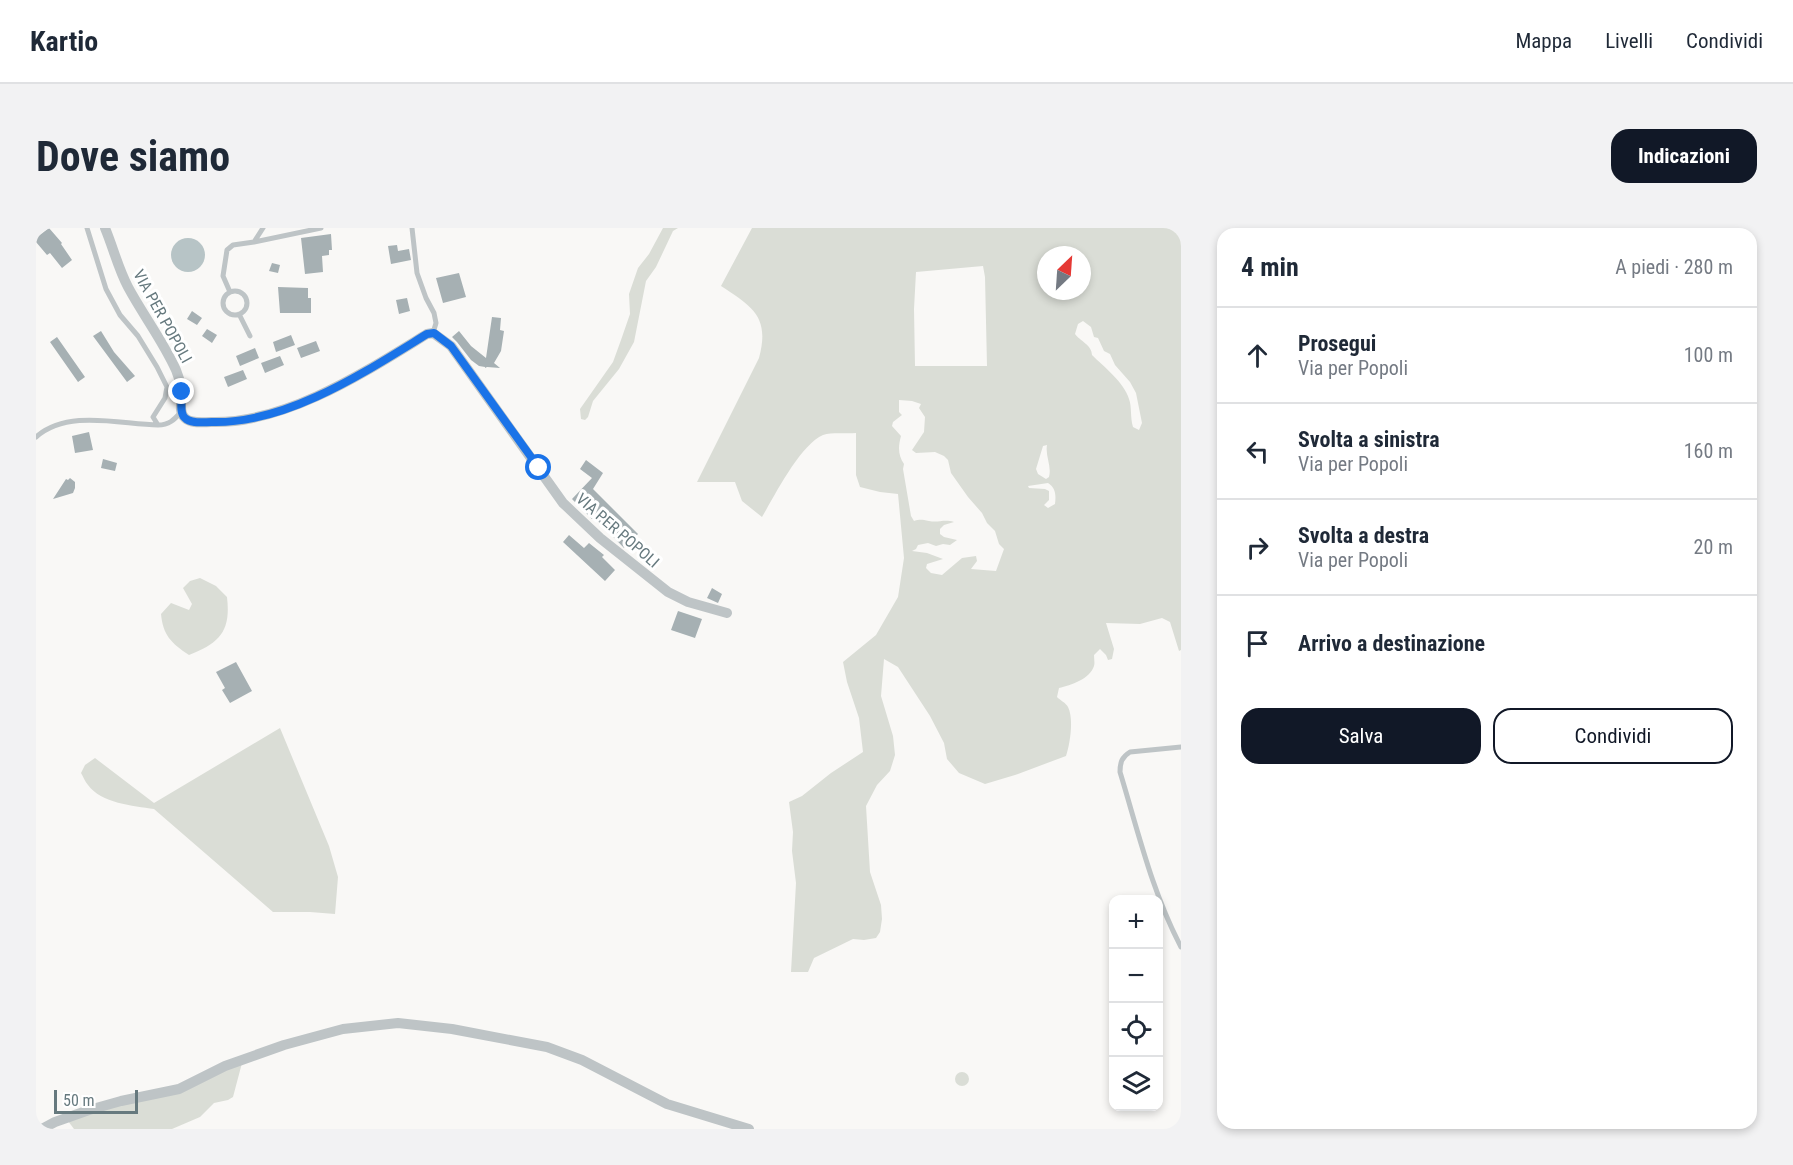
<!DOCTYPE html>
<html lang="it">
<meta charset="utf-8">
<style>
body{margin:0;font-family:"Roboto Condensed",sans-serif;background:#f2f2f3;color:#1f2937}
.controls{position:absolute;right:18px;bottom:18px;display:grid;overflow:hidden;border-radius:12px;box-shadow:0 3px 9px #0003}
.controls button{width:54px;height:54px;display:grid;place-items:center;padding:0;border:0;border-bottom:2px solid #e0e1e3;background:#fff;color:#1f2937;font:30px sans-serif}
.compass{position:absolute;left:1001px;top:18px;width:54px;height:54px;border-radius:50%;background:#fff;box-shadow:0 3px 9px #0003;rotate:25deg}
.scale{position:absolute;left:18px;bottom:15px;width:84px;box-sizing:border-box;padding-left:6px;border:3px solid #66797e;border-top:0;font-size:16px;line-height:21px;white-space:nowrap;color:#66797e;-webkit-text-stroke:4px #fff;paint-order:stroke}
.stop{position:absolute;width:18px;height:18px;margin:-14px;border:4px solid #1a73e8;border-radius:50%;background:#fff}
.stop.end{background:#1a73e8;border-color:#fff;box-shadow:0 2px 6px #0008}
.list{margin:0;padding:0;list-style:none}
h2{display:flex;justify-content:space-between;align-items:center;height:78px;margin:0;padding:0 24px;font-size:26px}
h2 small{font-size:20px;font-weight:400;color:#747a83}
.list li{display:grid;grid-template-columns:39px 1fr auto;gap:18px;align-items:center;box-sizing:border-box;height:96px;padding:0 24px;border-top:2px solid #e0e1e3}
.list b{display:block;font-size:22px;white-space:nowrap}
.list p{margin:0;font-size:20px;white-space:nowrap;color:#747a83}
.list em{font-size:20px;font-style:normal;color:#747a83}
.actions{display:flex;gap:12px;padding:18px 24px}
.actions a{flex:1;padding:14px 0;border:2px solid #111827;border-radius:18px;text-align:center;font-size:21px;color:#111827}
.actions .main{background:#111827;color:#fff}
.icon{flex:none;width:33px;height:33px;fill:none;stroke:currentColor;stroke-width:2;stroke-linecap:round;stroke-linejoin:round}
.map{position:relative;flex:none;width:1145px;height:901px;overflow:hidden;border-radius:18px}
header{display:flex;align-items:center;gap:36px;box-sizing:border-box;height:84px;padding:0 30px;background:#fff;border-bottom:2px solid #e0e1e3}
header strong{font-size:28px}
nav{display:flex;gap:33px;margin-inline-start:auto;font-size:21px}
.intro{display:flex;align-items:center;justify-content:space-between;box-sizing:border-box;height:144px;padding:0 36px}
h1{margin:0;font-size:42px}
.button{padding:15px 27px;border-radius:18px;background:#111827;color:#fff;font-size:21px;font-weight:700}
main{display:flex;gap:36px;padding:0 36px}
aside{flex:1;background:#fff;border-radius:18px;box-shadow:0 3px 9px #0003}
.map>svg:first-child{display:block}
</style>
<header>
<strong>Kartio</strong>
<nav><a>Mappa</a><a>Livelli</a><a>Condividi</a></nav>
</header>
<div class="intro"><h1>Dove siamo</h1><a class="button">Indicazioni</a></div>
<main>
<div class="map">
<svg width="1145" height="901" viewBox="0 0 1145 901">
<rect width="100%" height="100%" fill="#f9f8f6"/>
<path fill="#daddd6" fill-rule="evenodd" d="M627 0H642L637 3 620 39 610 53 598 114 583 141 557 173 552 189 549 192 545 191 544 181 577 134 585 112 594 86 593 66 602 40 613 26Z
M716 0H1145V422L1143 423 1134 394 1126 390 1104 396 1070 395 1078 421 1076 431 1072 432 1070 427 1064 421 1058 427C1058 431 1059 435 1058 438 1054 451 1035 457 1023 460L1021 469C1024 472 1030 475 1032 479 1038 491 1034 516 1030 528L979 547 949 556 923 545 911 531 908 515 894 488 862 439 848 431 845 468 857 508 859 527 854 543 841 557 830 578 834 644 845 677 846 691 844 704 840 710 828 712 817 711 778 730 772 744H755L760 655 756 623 757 604 753 574 766 568 795 545 827 524 823 490 811 454 807 434 840 407 862 369 868 330 862 266 844 264 824 259 820 247V205C810 206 796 204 787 207 764 217 739 267 726 289L706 273 699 254H661L723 130C734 89 717 79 685 58ZM1010 27H1046V63H1010ZM947 38 949 49 951 138H879L878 81 880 44ZM1047 93 1055 99 1058 109 1062 110 1068 123 1074 126 1079 137 1094 154 1100 165 1106 195 1103 202 1097 199C1094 189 1096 179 1093 171 1088 154 1068 139 1056 127 1056 117 1044 113 1039 106L1042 96ZM863 172 876 173 885 176 883 180 889 189 888 204 876 222 880 225 899 224 908 228 912 232 915 245 932 269 946 285 951 295 959 303 963 316 968 321 960 343 935 341 941 333 940 328 926 330 906 347 895 345 890 340 891 336 907 331 891 325 876 323 880 321 882 317 892 315 900 318 907 316 914 317 921 312 908 309 904 306V301L908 297 918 294C908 291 902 295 893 293 886 292 885 291 878 293L875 288 867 241 868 236C862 227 862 219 865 208L856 198 857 194 866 187 863 184ZM1011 217C1009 228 1016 238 1013 249L1010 251 1002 246 1000 241 1007 218ZM1012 255C1020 260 1020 268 1019 276L1012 280 1008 277 1013 272V263L1009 261 993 260 992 258Z
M164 350 180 358 191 369C195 403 184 415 153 427 135 415 127 407 125 386L135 375 153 382 156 376 147 360 154 353Z
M244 500 293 618 302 649 299 686 274 684H237L118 581C97 578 65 575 52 557 49 554 47 548 45 545L49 537 59 530 118 575Z
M206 835 197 869 192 872 178 875 164 889 136 901H38L32 893Z
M919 851a7 7 0 1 1 14 0a7 7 0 1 1-14 0Z"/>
<path fill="#b7c4c6" d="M135 27a17 17 0 1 1 34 0a17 17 0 1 1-34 0Z"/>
<path fill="#a6b0b3" d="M13 0 26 15 25 16 36 32 26 40 14 25 11 27 0 14V10Z
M295 6 296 22H293V27L286 28 287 44 269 46 265 10Z
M361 17 362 23 373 21 375 32 355 36 352 18Z
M236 35 244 37 242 45 233 43Z
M423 45 430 69 407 75 400 50Z
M242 59 272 60V70H275V85H244Z
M371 70 374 83 363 86 360 72Z
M156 83 166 90 161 97 151 91Z
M456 89 465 90 464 102 468 103 465 123 458 135 464 140 451 139 449 140V139L443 138 435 132 421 114 416 109 423 103 435 118 450 130Z
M171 101 181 107 176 115 166 108Z
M65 103 78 124 99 148 91 154 57 108Z
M255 107 259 117 240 124 237 114Z
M21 109 49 149 42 154 14 114Z
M280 113 284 123 265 130 261 120Z
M219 120 223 130 204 138 200 128Z
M244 128 248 137 229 145 225 135Z
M207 142 211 151 192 159 188 149Z
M53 204 57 222 39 225 36 208Z
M67 231 81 235 79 243 65 240Z
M550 232 567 245 557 261 602 306 588 320 558 289 556 291 536 271 556 250 544 241Z
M34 250 39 254V260L37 265 17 271 30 251 32 252Z
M533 307 548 320 553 315 568 327 566 329 579 342 569 353 527 314Z
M676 360 686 366 682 375 671 370Z
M642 383 666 391 659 410 635 402Z
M200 434 216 463 194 475 186 462 189 460 180 444Z"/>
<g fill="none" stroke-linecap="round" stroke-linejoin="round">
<path stroke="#bec4c6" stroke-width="5" d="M51 0 70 61 84 87 102 108 121 139 131 159 129 170 117 189 122 197C133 197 138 192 145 184
M376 0 381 45 390 70 398 85 400 95 397 105
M218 14 285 0
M187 75a12 12 0 1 1 24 0a12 12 0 1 1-24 0Z
M194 64 187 48 191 22 197 17 218 14 227 0
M203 86 214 108
M0 209C32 181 83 196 122 197
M1145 519 1094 524C1086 529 1084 534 1084 544 1102 603 1116 664 1145 719"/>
<path stroke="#bec4c6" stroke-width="10" d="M69 0C77 19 82 40 92 59 107 87 127 113 140 142 143 149 145 156 146 164 146 172 142 184 149 190 155 196 167 194 175 194 250 196 329 144 391 106L397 105 415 118 527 275 564 310 632 364 652 374 691 385
M6 901 19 894 53 882 85 873 143 861 189 838 248 817 307 801 362 795 416 801 511 819 546 832 631 876 713 901"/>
</g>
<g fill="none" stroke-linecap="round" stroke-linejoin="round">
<path stroke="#1a73e8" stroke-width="8" d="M146 164C146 171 143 185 149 190 155 196 167 194 176 194 251 196 329 144 391 106L398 105 415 118 503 240"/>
</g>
<g text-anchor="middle" stroke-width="6" stroke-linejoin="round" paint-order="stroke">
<g font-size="16" fill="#66797e" stroke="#fff">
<text transform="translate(127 88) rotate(61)" y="6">VIA PER POPOLI</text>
<text transform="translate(582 302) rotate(41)" y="6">VIA PER POPOLI</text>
</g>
</g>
</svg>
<div class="controls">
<button>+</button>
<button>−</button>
<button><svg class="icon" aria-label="locate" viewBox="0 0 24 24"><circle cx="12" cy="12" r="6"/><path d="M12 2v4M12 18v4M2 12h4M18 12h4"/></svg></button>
<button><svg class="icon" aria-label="layers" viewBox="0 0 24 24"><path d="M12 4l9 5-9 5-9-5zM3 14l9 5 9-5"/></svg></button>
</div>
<svg class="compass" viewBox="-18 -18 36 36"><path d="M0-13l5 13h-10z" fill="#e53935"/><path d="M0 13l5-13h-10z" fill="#747a83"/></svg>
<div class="scale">50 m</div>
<div class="stop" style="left:503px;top:240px"></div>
<div class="stop end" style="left:146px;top:164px"></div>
</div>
<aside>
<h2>4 min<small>A piedi · 280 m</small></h2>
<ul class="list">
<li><svg class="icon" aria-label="ahead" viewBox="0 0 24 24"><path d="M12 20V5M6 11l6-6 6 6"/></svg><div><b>Prosegui</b><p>Via per Popoli</p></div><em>100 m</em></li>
<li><svg class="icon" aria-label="left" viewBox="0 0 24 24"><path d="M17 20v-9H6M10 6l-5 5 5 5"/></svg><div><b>Svolta a sinistra</b><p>Via per Popoli</p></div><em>160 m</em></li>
<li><svg class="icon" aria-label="right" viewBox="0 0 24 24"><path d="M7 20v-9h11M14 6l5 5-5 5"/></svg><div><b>Svolta a destra</b><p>Via per Popoli</p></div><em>20 m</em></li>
<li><svg class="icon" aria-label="arrive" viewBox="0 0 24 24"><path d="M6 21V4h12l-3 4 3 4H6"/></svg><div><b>Arrivo a destinazione</b></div></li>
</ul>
<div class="actions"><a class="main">Salva</a><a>Condividi</a></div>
</aside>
</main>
